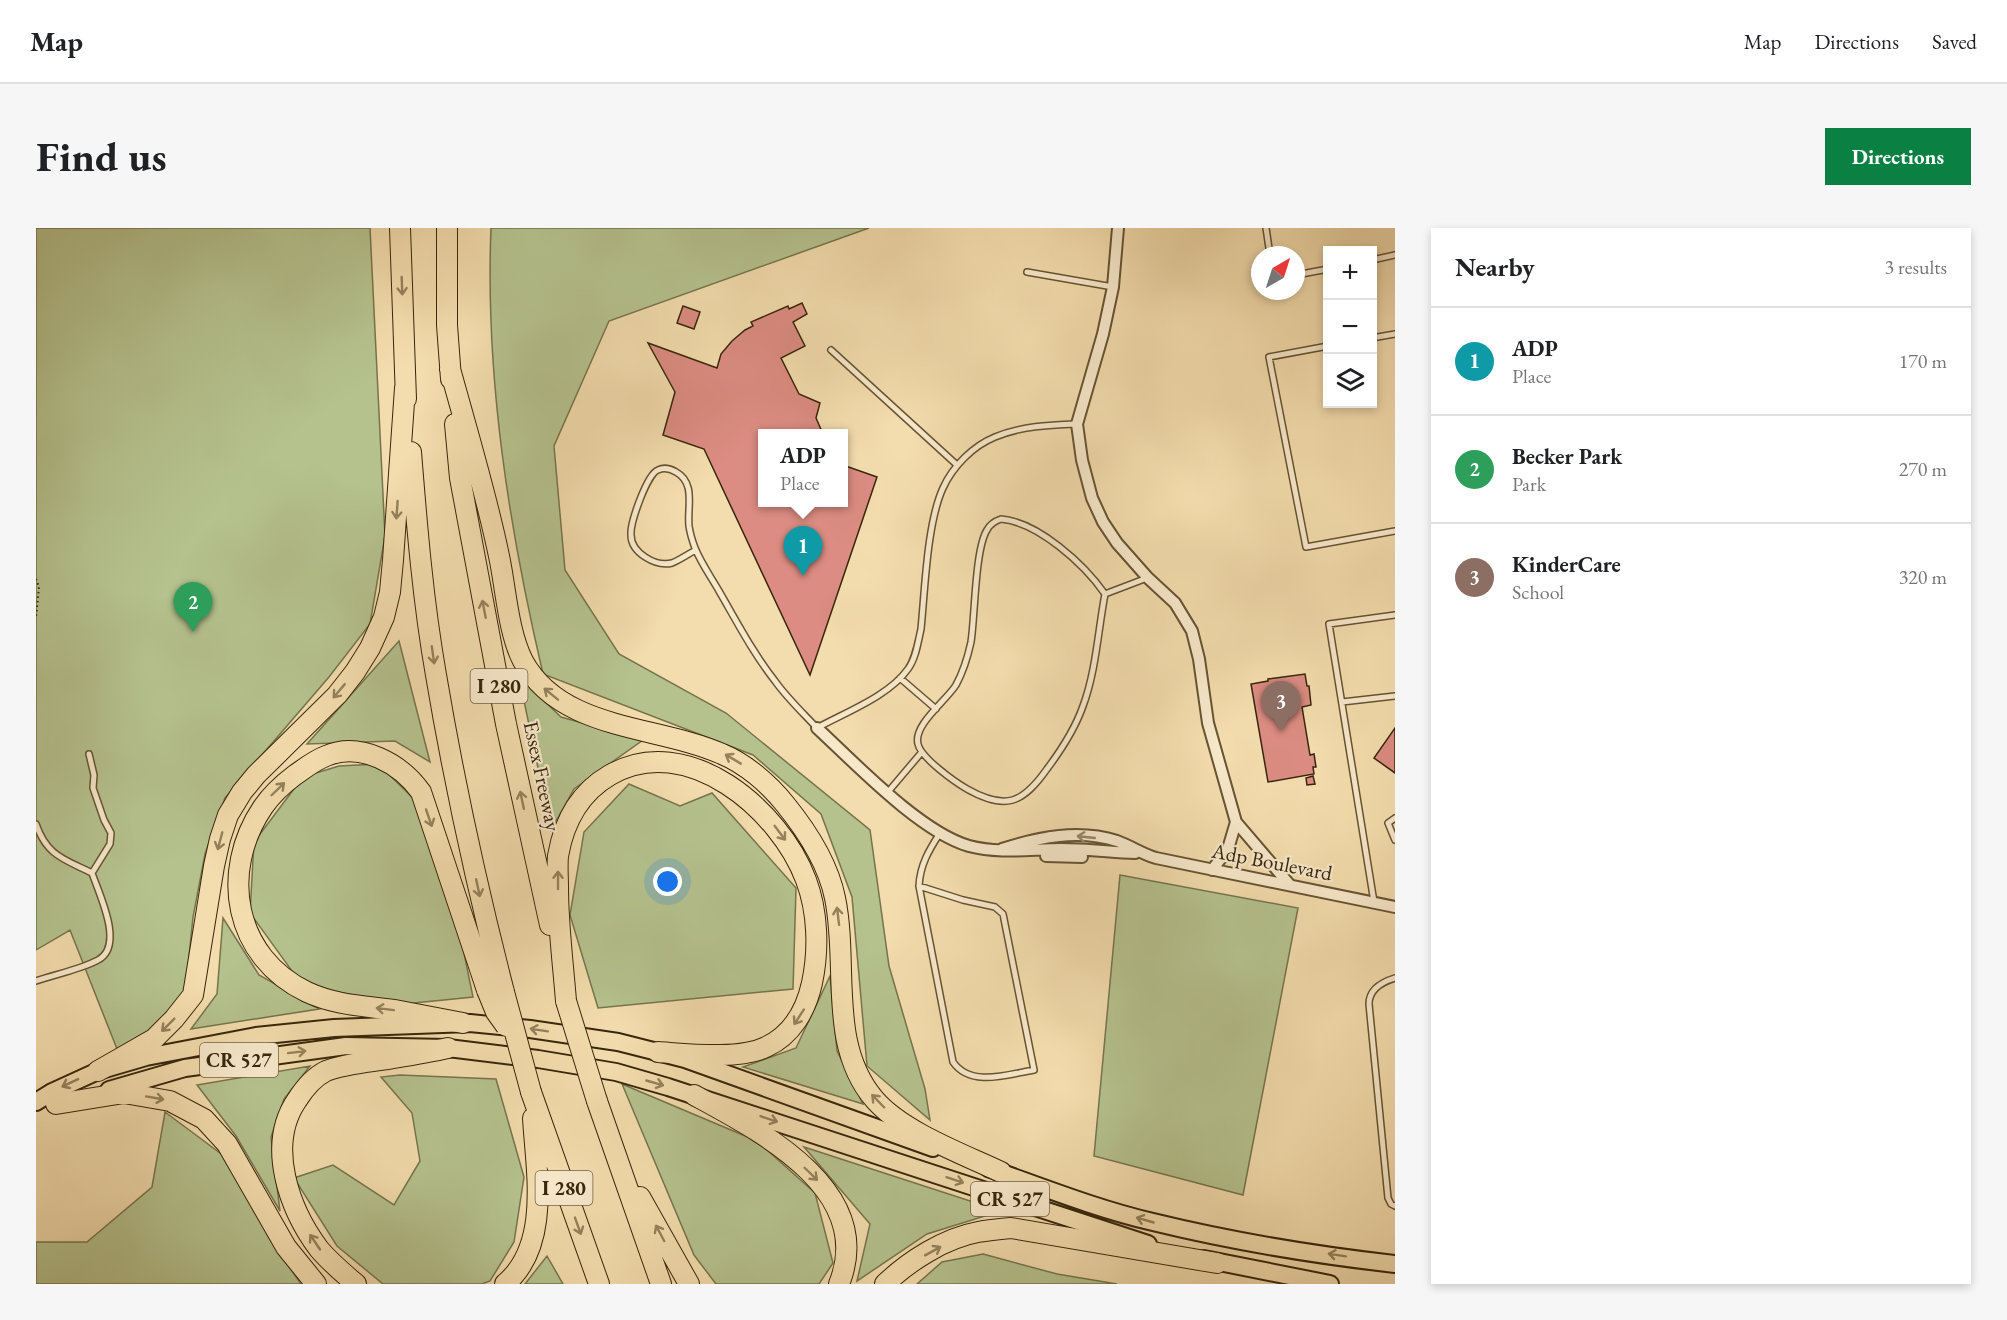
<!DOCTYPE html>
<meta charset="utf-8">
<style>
body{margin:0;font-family:"EB Garamond",serif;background:#f6f6f6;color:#202124}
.controls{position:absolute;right:18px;top:18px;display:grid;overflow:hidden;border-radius:0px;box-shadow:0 3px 9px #0003}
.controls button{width:54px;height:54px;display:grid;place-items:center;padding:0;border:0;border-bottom:2px solid #e0e0e0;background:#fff;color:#202124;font:30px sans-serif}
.compass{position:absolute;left:1215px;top:18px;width:54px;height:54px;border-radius:50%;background:#fff;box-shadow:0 3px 9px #0003;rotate:39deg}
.you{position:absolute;left:632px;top:654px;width:21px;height:21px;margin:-15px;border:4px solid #fff;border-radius:50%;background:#1a73e8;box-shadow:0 0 0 9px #1a73e833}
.badge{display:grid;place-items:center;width:39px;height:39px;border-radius:50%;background:#0b8043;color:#fff;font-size:20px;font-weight:700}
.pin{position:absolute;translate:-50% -50px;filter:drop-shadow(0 2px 3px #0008)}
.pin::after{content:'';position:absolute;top:32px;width:21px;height:18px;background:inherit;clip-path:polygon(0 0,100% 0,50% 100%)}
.popup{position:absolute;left:722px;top:201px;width:90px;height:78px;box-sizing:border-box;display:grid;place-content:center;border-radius:0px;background:#fff;filter:drop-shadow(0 2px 4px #0005);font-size:20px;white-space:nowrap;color:#757577}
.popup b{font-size:22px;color:#202124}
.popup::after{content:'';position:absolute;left:50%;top:100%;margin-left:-12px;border:12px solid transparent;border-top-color:#fff}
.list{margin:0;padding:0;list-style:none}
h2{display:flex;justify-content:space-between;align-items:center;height:78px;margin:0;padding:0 24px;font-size:26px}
h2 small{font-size:20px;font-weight:400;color:#757577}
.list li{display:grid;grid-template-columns:39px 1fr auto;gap:18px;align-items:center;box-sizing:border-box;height:108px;padding:0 24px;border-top:2px solid #e0e0e0}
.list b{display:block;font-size:22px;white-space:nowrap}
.list p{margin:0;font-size:20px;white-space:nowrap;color:#757577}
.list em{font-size:20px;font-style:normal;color:#757577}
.icon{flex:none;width:33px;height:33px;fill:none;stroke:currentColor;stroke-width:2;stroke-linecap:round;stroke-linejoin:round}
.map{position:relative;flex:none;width:1359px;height:1056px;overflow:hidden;border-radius:0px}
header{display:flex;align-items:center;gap:36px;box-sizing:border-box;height:84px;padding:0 30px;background:#fff;border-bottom:2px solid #e0e0e0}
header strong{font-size:28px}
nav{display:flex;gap:33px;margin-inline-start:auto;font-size:21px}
.intro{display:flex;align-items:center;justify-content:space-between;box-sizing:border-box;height:144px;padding:0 36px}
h1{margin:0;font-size:42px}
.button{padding:15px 27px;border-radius:0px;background:#0b8043;color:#fff;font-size:21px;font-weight:700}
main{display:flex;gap:36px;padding:0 36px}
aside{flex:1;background:#fff;border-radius:0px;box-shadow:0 3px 9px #0003}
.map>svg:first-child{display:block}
</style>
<header>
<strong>Map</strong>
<nav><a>Map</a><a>Directions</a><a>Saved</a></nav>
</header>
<div class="intro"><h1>Find us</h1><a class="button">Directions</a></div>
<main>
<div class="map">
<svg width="1359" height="1056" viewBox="0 0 1359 1056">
<rect width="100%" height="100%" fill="#f3dcad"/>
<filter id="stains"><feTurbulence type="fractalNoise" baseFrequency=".00333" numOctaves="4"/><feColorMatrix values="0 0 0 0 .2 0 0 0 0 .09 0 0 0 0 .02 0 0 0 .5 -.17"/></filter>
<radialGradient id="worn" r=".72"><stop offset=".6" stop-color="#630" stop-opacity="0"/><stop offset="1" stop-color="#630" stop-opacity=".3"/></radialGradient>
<path fill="#b5c28e" stroke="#76744d" stroke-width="1.5" d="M0 0H334L349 308 334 396 293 449 189 570 169 626 157 689 149 768 130 792 81 821 34 702 0 722Z
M455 0H833L573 93 518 218 529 342 583 426 690 485 834 602 853 738 889 861 894 892 831 838 816 669 785 586 717 527 507 446C473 300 449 150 455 0Z
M363 413 394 534 359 513 271 516Z
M483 449 525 489 607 512 538 561 515 602Z
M342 536 376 569 421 691 437 769 368 776 290 762 261 750 214 685 218 614 267 549 303 538Z
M593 556 644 578 676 565 760 660 757 761 562 780 534 687 548 604Z
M1084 647 1262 680 1207 967 1058 928Z
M187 690 223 747 283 781 155 801 181 766Z
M794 748 801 823 827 876 707 839 760 820Z
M274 838 248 871 235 909 244 983 200 908 161 857Z
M364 847 460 851 488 949 478 1014 454 1053 446 1056H347L301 1018 258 950 297 937 358 977 384 933 376 885 345 849Z
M586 856 721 913 779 965 797 1035 783 1056H680L658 1027Z
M129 884 188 928 235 1013 265 1056H0V1014H51L116 959Z
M768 919 965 983 891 1006 821 1053 834 996Z
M947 1026 1021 1046 1081 1056H881L906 1034Z
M511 1028 527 1056H489Z"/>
<path fill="#dc8c82" stroke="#37260c" stroke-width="1.5" d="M766 75 771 86 757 94 769 118 745 130 763 166 784 175 780 190 787 206H726V274H807V237L841 249 774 447 668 221 627 207 639 164 612 115 681 140 685 126 696 113 709 102 717 98 715 94 752 78 753 81Z
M647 78 664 84 658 101 641 95Z
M1269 446 1271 458H1273L1275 477 1266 479 1274 527 1278 526 1280 539H1277L1278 546 1232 554 1215 456 1232 453V451Z
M1359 500V545L1338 530Z
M1277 548 1279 556 1271 557 1270 550Z"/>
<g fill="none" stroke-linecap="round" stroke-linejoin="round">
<defs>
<path id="lane" d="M1230 0 1234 27
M1336 32 1359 27
M991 44 1077 59
M1260 47 1292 41
M1336 110 1359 106
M1292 118 1233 129 1270 319 1359 303
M795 122 921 237
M965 291C1002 294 1048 336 1069 366 1062 403 1060 443 1047 478 1039 501 1026 521 1011 541 987 575 970 583 931 561 919 554 885 530 882 516 877 497 910 473 920 457 927 444 932 428 935 414 939 388 939 321 951 302 954 296 959 293 965 291Z
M660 322C652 326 644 332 636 335 620 339 595 325 595 307 594 295 611 246 622 242 628 239 635 241 640 244 660 255 651 279 653 298 654 305 656 312 659 320 665 335 675 349 683 363 701 394 717 425 739 453 751 470 767 485 781 500 810 484 853 468 872 441 880 430 882 414 885 401 889 361 891 295 907 260 917 238 937 218 959 209 985 198 1014 197 1041 196
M1069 366 1111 350
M864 450 900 481
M1306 474 1359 468
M852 564 885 525
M1359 590 1352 595 1359 612
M0 596C11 628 28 631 56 645
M883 658 927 672 959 679 967 686 998 842C973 846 935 860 917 834L883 658C884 637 893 622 904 605
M1338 674 1293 396 1359 387
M1359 750C1346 754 1333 761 1333 776L1352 970 1355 976 1359 978
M0 753C20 746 43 742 62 732 89 718 63 666 56 645L74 616 75 605 68 592 57 560 58 547 53 526"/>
<path id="street" d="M1082 0 1077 59 1067 106 1041 196 1046 232 1056 270 1067 294 1081 315 1112 350 1139 375 1156 403 1163 431 1172 495 1200 594 1253 656
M781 500C819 535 884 604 933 618 963 626 995 621 1025 621 1050 621 1075 624 1099 625
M966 621C1003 609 1043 601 1081 613 1095 618 1106 626 1120 630L1359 679
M1010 628 1046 629
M1176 642 1192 621 1200 594"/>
<path id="primary" d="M73 862 149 840 310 818 412 820 502 831 580 844 632 859 1112 1016
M0 874 16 864 62 843 110 829 220 808 298 800 434 795 494 801 582 814 649 831 897 920
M952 940C1006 959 1061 981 1117 994 1195 1013 1279 1027 1359 1036
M1168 1031 1294 1056"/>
<path id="highway" d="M364 0 370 171
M411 0V97L415 151
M414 141C431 203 450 265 463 328 470 361 472 404 487 433 525 503 621 497 686 526 710 536 733 556 749 576 771 603 792 635 799 670 813 737 791 817 839 872 867 904 927 926 965 944
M419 196 424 250 470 496 514 697
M375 224C381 299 387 373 400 447 418 554 441 659 468 764
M530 773C527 735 522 697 522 660 522 649 521 638 522 628 528 593 543 565 574 547 651 502 744 582 770 652 782 684 783 722 776 755 770 782 756 807 730 819 703 832 652 826 622 824
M427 795C406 791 385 787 364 783 333 778 301 778 271 764 198 729 183 644 227 579 236 566 247 556 259 547 269 540 279 532 290 528 325 513 365 536 385 564L451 762
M62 843 118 811 138 791 157 767 178 638 184 611 192 587 206 564 220 547 301 467 319 444 334 420 348 389 354 364 357 332 369 160
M495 864 563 1056
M658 867C724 903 841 962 803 1056
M561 873 625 1056
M20 876 88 865 134 873 168 891 191 916 250 1019 280 1056
M604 969 653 1056
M320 1056C307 1045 294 1034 283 1021 253 981 230 917 261 872 268 861 278 849 290 843 311 835 336 834 358 830 376 827 394 824 412 820
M469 1056C515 1017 500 943 497 890
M849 1056C873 1033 909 1010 942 1004 953 1002 964 1001 975 1000L1181 1035"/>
</defs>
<use href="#lane" stroke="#665434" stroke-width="8"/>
<use href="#street" stroke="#665434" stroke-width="14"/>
<use href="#primary" stroke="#37260c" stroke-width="20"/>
<use href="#highway" stroke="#37260c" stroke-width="22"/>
<path stroke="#37260c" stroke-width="2" stroke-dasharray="1.5 3" stroke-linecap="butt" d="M0 351 3 359 0 389"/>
<use href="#lane" stroke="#f7e8ca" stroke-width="5"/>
<use href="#street" stroke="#f7e8ca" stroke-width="10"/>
<use href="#primary" stroke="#f3dcad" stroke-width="16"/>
<use href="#highway" stroke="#f3dcad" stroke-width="20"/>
<defs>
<path id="highway-bridge" d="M451 762 460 784 470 798
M468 764 495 864
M530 773 561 873"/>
</defs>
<use href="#highway-bridge" stroke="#37260c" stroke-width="22" stroke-linecap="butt"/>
<use href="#highway-bridge" stroke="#f3dcad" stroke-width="20"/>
</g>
<defs><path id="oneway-shaft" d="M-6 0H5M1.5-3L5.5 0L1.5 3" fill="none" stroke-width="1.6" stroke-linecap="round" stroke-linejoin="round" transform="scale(1.5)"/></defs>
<g stroke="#95815c">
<use href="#oneway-shaft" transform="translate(366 58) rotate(88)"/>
<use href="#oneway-shaft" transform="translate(361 282) rotate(94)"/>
<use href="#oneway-shaft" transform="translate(448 381) rotate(-101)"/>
<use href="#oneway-shaft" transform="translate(397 427) rotate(82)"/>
<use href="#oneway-shaft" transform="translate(303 463) rotate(130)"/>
<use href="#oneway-shaft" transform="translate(515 466) rotate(-141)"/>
<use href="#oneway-shaft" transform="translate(697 531) rotate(-149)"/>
<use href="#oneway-shaft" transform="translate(242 561) rotate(-44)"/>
<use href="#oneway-shaft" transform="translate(486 572) rotate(-102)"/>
<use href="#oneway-shaft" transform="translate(393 590) rotate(71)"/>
<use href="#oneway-shaft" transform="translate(744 605) rotate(53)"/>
<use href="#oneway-shaft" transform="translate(184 613) rotate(105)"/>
<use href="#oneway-shaft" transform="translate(522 652) rotate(-90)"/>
<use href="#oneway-shaft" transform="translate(442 660) rotate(78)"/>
<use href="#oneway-shaft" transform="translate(802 688) rotate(-97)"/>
<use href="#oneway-shaft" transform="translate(349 781) rotate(-173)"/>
<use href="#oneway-shaft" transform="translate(763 789) rotate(123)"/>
<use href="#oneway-shaft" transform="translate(132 797) rotate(135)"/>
<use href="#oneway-shaft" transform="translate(503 802) rotate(-171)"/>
<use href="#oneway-shaft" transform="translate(261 824) rotate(-7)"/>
<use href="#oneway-shaft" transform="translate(34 855) rotate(155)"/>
<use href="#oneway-shaft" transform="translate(619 855) rotate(16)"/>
<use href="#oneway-shaft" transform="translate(119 870) rotate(10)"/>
<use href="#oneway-shaft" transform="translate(842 873) rotate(-134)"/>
<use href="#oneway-shaft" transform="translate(733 891) rotate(18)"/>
<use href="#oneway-shaft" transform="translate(775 946) rotate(44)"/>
<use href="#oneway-shaft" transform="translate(919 952) rotate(18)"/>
<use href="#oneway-shaft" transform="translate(1109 992) rotate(-164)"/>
<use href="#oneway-shaft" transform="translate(542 998) rotate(70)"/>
<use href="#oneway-shaft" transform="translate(624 1005) rotate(-118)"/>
<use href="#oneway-shaft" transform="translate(279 1014) rotate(-124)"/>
<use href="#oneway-shaft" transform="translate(897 1023) rotate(-29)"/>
<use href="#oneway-shaft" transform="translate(1301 1027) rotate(-171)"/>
</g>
<use stroke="#97876b" href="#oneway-shaft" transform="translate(1050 609) rotate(-174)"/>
<g text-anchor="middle" stroke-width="4.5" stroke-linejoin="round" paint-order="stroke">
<g fill="#f7e8ca" stroke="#716045" stroke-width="1.5">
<rect x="434.5" y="441" width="57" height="34" rx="4.5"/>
<rect x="164" y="815" width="78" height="34" rx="4.5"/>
<rect x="499.5" y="943" width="57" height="34" rx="4.5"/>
<rect x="935" y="954" width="78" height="34" rx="4.5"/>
</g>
<g font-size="20" font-weight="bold" fill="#37260c">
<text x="463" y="465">I 280</text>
<text x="203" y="839">CR 527</text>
<text x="528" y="967">I 280</text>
<text x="974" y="978">CR 527</text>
</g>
<g font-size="21" fill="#37260c" stroke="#f7e8ca">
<text transform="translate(506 548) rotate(78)" y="7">Essex Freeway</text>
<text transform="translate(1236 634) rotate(11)" y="7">Adp Boulevard</text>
</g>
</g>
<rect width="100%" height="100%" filter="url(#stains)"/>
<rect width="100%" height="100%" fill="url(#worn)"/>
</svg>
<div class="controls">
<button>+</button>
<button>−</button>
<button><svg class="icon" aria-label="layers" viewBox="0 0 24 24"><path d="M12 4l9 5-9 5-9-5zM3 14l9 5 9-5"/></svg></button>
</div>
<svg class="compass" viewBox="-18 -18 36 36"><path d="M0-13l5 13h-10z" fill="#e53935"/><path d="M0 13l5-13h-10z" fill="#757577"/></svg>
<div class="you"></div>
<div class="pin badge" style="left:767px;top:348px;background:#0f9aa8">1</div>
<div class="popup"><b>ADP</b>Place</div>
<div class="pin badge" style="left:157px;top:404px;background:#2e9e5b">2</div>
<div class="pin badge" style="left:1245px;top:503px;background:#8d6e63">3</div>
</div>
<aside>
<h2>Nearby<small>3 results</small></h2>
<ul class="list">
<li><span class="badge" style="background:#0f9aa8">1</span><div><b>ADP</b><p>Place</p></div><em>170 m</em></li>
<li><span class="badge" style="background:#2e9e5b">2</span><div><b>Becker Park</b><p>Park</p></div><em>270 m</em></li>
<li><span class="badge" style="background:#8d6e63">3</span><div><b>KinderCare</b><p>School</p></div><em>320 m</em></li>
</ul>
</aside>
</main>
